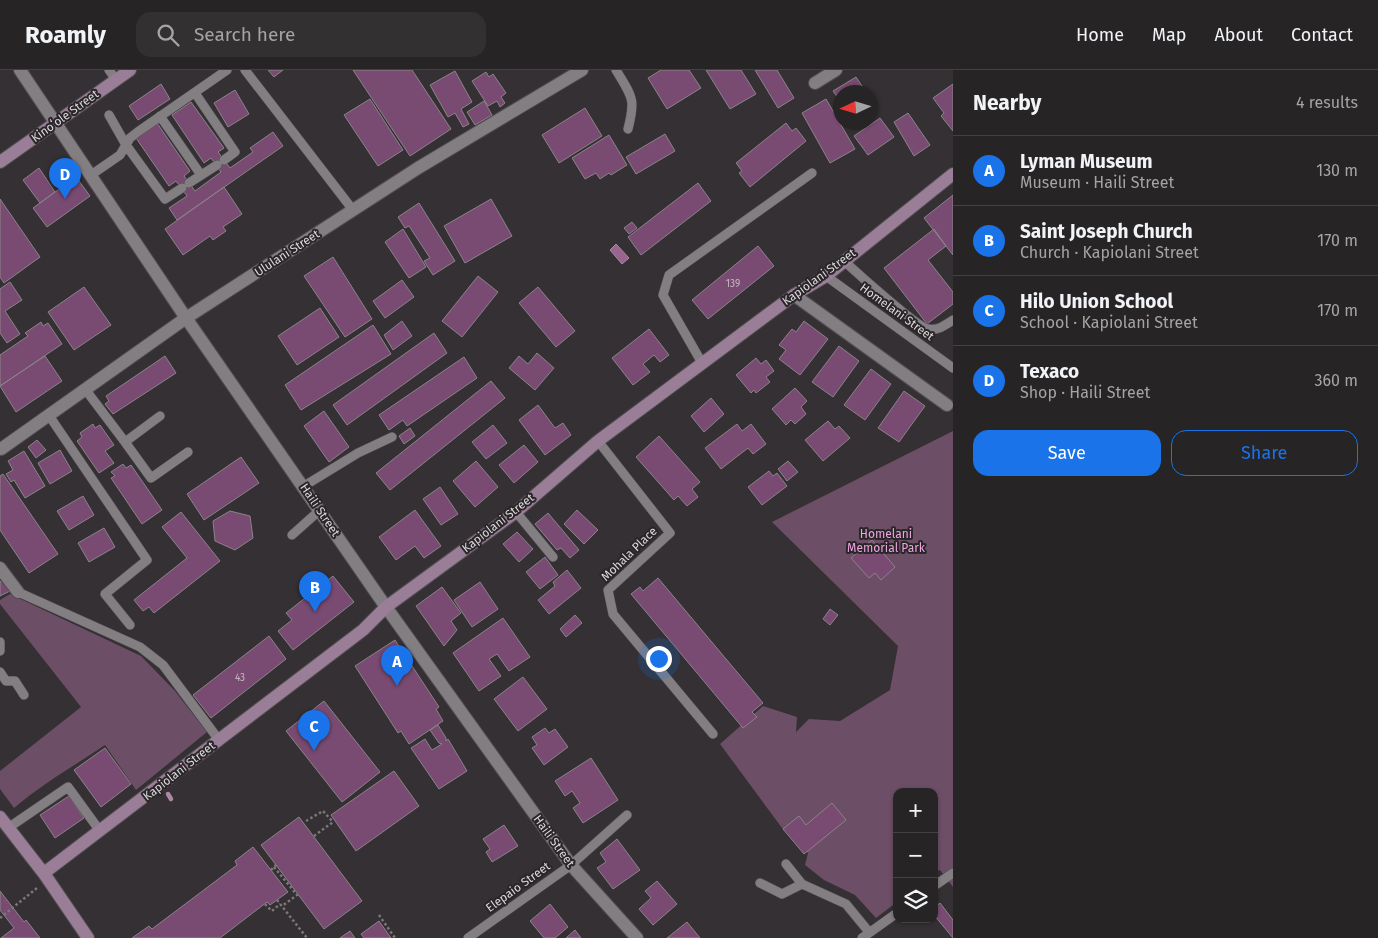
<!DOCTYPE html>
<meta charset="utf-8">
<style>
body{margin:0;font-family:"Fira Sans",sans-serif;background:#333032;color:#f1f3f6}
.controls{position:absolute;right:15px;bottom:15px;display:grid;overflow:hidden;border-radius:10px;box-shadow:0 1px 4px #0004}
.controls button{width:45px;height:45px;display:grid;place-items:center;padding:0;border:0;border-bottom:1px solid #434143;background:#272426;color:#f1f3f6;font:25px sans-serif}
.compass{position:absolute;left:833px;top:15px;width:45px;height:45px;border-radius:50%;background:#272426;box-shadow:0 1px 4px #0004;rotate:266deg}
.you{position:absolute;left:658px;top:588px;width:18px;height:18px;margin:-12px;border:4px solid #fff;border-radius:50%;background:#1a73e8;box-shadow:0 0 0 8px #1a73e833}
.badge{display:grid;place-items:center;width:32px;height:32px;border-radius:50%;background:#1a73e8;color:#fff;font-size:16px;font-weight:700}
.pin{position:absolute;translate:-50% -41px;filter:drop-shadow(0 1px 2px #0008)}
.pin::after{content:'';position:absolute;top:26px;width:18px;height:15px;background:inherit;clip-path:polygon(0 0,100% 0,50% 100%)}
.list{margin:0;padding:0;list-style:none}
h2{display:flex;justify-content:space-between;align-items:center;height:65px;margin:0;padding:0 20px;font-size:21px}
h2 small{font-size:16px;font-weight:400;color:#a4a4a7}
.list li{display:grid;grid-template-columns:32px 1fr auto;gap:15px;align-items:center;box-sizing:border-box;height:70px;padding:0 20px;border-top:1px solid #434143}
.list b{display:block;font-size:19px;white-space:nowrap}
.list p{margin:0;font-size:16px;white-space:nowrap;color:#a4a4a7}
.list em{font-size:16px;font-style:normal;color:#a4a4a7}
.actions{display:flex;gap:10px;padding:15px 20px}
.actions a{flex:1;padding:11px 0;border:1px solid #1a73e8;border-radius:15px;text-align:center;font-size:18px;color:#1a73e8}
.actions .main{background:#1a73e8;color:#fff}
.icon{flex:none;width:28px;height:28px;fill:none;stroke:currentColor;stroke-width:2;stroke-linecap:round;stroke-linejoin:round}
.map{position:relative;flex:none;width:953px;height:868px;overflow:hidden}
header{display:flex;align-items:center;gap:30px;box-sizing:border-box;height:70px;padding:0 25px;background:#272426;border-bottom:1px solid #434143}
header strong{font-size:24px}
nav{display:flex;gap:28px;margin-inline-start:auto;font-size:18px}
.search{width:350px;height:45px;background:#333032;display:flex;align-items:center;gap:12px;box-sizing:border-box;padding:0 18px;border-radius:15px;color:#a4a4a7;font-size:19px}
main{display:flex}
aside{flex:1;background:#272426}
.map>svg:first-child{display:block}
</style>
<header>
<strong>Roamly</strong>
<div class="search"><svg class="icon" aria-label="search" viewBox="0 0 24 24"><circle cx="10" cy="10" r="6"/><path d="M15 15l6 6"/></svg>Search here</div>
<nav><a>Home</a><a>Map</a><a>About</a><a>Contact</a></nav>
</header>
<main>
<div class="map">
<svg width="953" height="868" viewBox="0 0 953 868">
<rect width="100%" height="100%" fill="#343033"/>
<path fill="#6c4f67" d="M953 361V817L940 800 934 803V722H897V832L876 848 855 825 824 810 805 795 808 783 782 758 720 674 763 636 797 647 796 662 809 649 840 651 890 620 898 576 772 452Z
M10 524 141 586 175 621 207 662 136 720 105 675C74 696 42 714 14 738L0 719V701L81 637 0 534V530Z"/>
<path fill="#97658d" stroke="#ac88a4" d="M616 174 629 188 622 194 610 180Z"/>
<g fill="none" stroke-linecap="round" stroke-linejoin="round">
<path stroke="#ac88a4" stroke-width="4.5" d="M168 724 171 729"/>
</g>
<path fill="#7a4b72" stroke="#898488" d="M268 0H283L274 7Z
M353 0H412L451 59 410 86Z
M661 0H689L701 18 667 39 648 8Z
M706 0H741L756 24 730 39Z
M755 0H777L794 28 778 38Z
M455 1 472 32 461 39 469 54 463 57 455 43 448 47 430 15Z
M486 2 489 7 493 4 506 23 501 27 505 33 500 37 497 31 488 36 472 11Z
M856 7 866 22H841V32L833 21Z
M161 14 170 29 138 50 129 36Z
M953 14V61L941 46 944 43 933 28Z
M235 20 249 44 228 57 214 33Z
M370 29 403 80 378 96 344 45Z
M826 29 855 79 830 93 802 43Z
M484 31 492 45 475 55 467 42Z
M191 32 224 78 218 82 230 98 253 82 250 78 273 62 283 76 177 150 169 138 187 126 176 111 169 116 136 68 157 53 190 101 184 106 195 121 221 102 211 88 204 93 172 45Z
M585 38 602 66 559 93 542 65Z
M908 43 930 75 914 86 894 52Z
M880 48 894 67 868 85 854 66Z
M786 53 792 61 796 58 806 71 750 117 739 103 742 101 736 93Z
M665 64 675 81 636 104 626 87Z
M609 65 627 95 611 105 609 103 600 109 596 103 585 109 572 88Z
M39 98 55 122 40 133 23 110Z
M76 107 90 126 47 157 33 138Z
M698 113 711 131 641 185 628 167Z
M224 117 242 144 223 157 226 161 213 170 210 166 183 185 165 159Z
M953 125V185L924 148Z
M0 129 40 187 4 213 0 207Z
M491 129 512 166 465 193 444 156Z
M419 133 455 191 433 205 424 191 430 188 409 156 405 158 398 147Z
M632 152 637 158 629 164 624 158Z
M403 159 426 197 409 208 385 172Z
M934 159 946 176 928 190 953 222V234L927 254 884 198Z
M758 176 774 196 708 249 692 230Z
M333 187 372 249 345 267 304 206Z
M478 206 498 222 462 267 442 251Z
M402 210 414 227 385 248 373 231Z
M10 212 22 230 5 241 20 264 7 273 0 263V219Z
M84 217 111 255 74 280 48 242Z
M538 217 575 261 556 277 519 233Z
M320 238 339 267 297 295 278 266Z
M402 251 412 266 393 280 384 265Z
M804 251 828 269 800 305 779 289 786 280 779 275 792 259 796 262Z
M41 252 43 256 48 253 62 274 0 316V285L28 266 25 263Z
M373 255 391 284 301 340 285 315Z
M649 259 669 285 660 292 654 285 643 294 650 302 633 315 612 288Z
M434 263 447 283 347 355 333 335Z
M839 276 859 291 833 327 812 312Z
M537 283 554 298 535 320 509 298 519 286 528 294Z
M45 286 62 311 16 342 0 316Z
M165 286 176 303 113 344 105 334 109 331 106 326Z
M464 287 477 308 407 356 403 350 389 360 379 345Z
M756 288 761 294 766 290 774 301 766 307 770 312 756 323 754 320 751 323 736 305Z
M871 299 891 314 865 350 844 335Z
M491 311 505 328 390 420 376 403Z
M795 318 807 331 801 337 806 344 795 354 791 350 786 355 772 339Z
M904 321 925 336 899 372 878 358Z
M711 328 724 344 704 362 691 346Z
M538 335 555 358 563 353 571 365 545 385 519 350Z
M324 341 349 377 329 392 304 356Z
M828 351 835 359 839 356 850 368 823 391 805 370Z
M93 354 95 358 100 355 114 375 105 381 114 393 99 403 77 371 82 367 80 363Z
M737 354 742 361 751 354 766 374 753 384 748 378 721 399 705 378Z
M493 355 507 373 486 389 472 372Z
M410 358 415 366 404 374 399 366Z
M659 366 700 412 692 419 698 427 687 436 678 426 674 430 636 387Z
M37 370 46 380 36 388 28 377Z
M524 375 538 392 514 413 499 395Z
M60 380 72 401 50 414 38 393Z
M24 381 45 416 25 428 14 410 11 412 6 404 13 400 8 391Z
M241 387 259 413 204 450 187 424Z
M476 391 498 417 475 437 453 411Z
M788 391 798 402 787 411 778 399Z
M123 394 126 398 131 395 162 440 142 454 111 408 115 406 111 402Z
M769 401 773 406 777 403 787 416 762 435 748 417Z
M3 404 58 484 29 503 0 460V406Z
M440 417 458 444 441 455 423 429Z
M83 426 94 445 69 460 57 441Z
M415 440 441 476 424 488 415 476 396 490 379 467Z
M577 440 598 460 584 474 564 454Z
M230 441 250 446 253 468 235 480 215 471 213 451Z
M181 442 220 491 154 543 149 537 143 541 134 530 187 488 162 457Z
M548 443 579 480 570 488 561 478 557 480 535 454Z
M104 458 115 477 89 492 78 473Z
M517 462 533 479 519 492 503 474Z
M872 470 895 497 881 510 875 503 869 508 851 488Z
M545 487 558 505 540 519 526 502Z
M567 500 581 518 549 544 538 530 555 516 553 512Z
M333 506 354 532 293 580 278 561 292 550 286 543Z
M658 508 763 633 752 642 757 647 743 658 631 524 640 517 643 521Z
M2 510 10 521 0 526V512Z
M480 512 498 539 472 557 454 530Z
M442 517 461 543 451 551 457 560 444 576 416 536Z
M830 539 838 545 830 555 823 549Z
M575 545 582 553 566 567 560 559Z
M503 548 530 587 509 601 497 584 489 589 501 606 479 621 453 583Z
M269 566 286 589 211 648 193 625Z
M395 570 439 637 436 639 443 651 409 674 401 661 398 663 355 596Z
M523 607 547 639 518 661 494 629Z
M324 631 380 702 342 732 286 661Z
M438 655 446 668V671L448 669 467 701 439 719 411 678 425 669 432 680 442 674 439 673 430 660Z
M545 658 549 663 555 659 568 677 544 695 532 678 537 675 532 667Z
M105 678 131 714 101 737 74 700Z
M591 688 618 730 583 753 573 738 580 733 572 721 565 726 555 711Z
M394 701 419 736 356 781 331 745Z
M69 726 84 748 55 768 40 745Z
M832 733 846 750 804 784 783 759 799 746 806 755Z
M299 747 362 831 324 859 261 775Z
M504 755 518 776 492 792 486 782 490 779 483 769Z
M617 769 640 800 613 819 597 798 606 792 600 783Z
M253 777 288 822 270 835 267 832 220 868H132L149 856 152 859 237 795 235 791Z
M657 811 677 834 653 855 639 839 651 828 645 821Z
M0 821 24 852 26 850 40 868H1L14 858 0 840Z
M940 833 953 850V868L934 845V838Z
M550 834 568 857 555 868H544L530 851Z
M379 851 391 868H364L361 864Z
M687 852 700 868H667Z
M575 860 581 868H566Z
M350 861 355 868H340Z"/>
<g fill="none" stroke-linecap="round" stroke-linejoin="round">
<defs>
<path id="lane" d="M109 0 116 10
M245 0 353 140
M616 0C632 27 636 28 628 59
M195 23 235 82 224 90
M109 45 126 75 165 129 182 118
M160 46 201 105
M91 105 120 85 130 68 139 61 227 0
M189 113 217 95
M844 191C856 202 917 257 928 259 938 261 945 255 953 250
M826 206 953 298
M702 293 663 225 669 205 812 103
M85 319 125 372 160 346
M48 344 147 490 105 524 130 555
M598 371 670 463 608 520 613 544 713 664
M125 372 151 408 188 382
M304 416 358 383 392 367
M516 442 553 487
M292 465 320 440
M18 522 140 577 163 595 219 670
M0 572V581
M0 602 6 611H15L24 625
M8 758 68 717 100 761
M786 794 802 814 846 834 869 862
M760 813 782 824 802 814
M934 816 953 803
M468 868 571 795 627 745
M862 868 897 843"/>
<path id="street" d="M20 0 186 248 386 537 571 795 637 868
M815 13 836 0
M794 225 947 335
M1 379 186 248 418 98 582 0
M0 498 18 522"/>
<path id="secondary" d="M0 92 130 0
M0 747 45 805 88 868
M44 803 363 560 386 537 516 442 598 371 794 225 826 206 953 104"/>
</defs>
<use href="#lane" stroke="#524e51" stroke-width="10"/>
<use href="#street" stroke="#524e51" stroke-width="14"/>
<use href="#secondary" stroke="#524e51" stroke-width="14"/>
<path stroke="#7b787a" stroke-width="2.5" stroke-dasharray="2.5 2.5" stroke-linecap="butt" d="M306 751 323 741 333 752
M314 766 333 752
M274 797 297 825 282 836
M271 800 276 795
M277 830 307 868
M265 834 272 841 280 834
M379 845 395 868
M0 848 37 818"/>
<use href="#lane" stroke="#837e82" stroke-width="9"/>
<use href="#street" stroke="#837e82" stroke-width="12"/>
<use href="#secondary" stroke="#9a7d96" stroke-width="12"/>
</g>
<g text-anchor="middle" stroke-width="4" stroke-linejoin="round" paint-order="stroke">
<g font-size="10" fill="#c4b6c1">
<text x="733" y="217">139</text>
<text x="240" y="611">43</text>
</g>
<g font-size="12" fill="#dcd9db" stroke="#2a2629">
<text transform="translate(65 46) rotate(-36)" y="4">Kinoʻole Street</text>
<text transform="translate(287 183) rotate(-33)" y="4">Ululani Street</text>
<text transform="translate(819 207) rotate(-36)" y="4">Kapiolani Street</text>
<text transform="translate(897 242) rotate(36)" y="4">Homelani Street</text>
<text transform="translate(320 440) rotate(56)" y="4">Haili Street</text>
<text transform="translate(498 453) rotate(-38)" y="4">Kapiolani Street</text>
<text transform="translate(629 484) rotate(-44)" y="4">Mohala Place</text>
<text transform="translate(179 701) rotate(-38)" y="4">Kapiolani Street</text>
<text transform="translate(554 771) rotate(54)" y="4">Haili Street</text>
<text transform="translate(518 817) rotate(-36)" y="4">Elepaio Street</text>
</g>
<g font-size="12" fill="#eda4e0" stroke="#2a2629">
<text x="886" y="468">Homelani<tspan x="886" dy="14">Memorial Park</tspan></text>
</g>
</g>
</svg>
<div class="controls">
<button>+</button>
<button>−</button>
<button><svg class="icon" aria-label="layers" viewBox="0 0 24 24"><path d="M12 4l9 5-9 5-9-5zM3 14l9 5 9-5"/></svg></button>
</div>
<svg class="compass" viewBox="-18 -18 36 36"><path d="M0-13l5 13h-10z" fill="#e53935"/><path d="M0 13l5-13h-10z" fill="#a4a4a7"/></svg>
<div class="you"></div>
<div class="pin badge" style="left:397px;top:616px">A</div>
<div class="pin badge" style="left:315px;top:542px">B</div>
<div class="pin badge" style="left:314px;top:681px">C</div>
<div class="pin badge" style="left:65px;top:129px">D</div>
</div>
<aside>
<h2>Nearby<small>4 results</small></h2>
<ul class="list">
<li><span class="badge">A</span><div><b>Lyman Museum</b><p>Museum · Haili Street</p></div><em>130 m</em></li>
<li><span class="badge">B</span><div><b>Saint Joseph Church</b><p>Church · Kapiolani Street</p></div><em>170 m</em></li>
<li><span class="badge">C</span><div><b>Hilo Union School</b><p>School · Kapiolani Street</p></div><em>170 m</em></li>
<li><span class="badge">D</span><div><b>Texaco</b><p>Shop · Haili Street</p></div><em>360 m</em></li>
</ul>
<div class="actions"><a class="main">Save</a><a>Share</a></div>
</aside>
</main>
